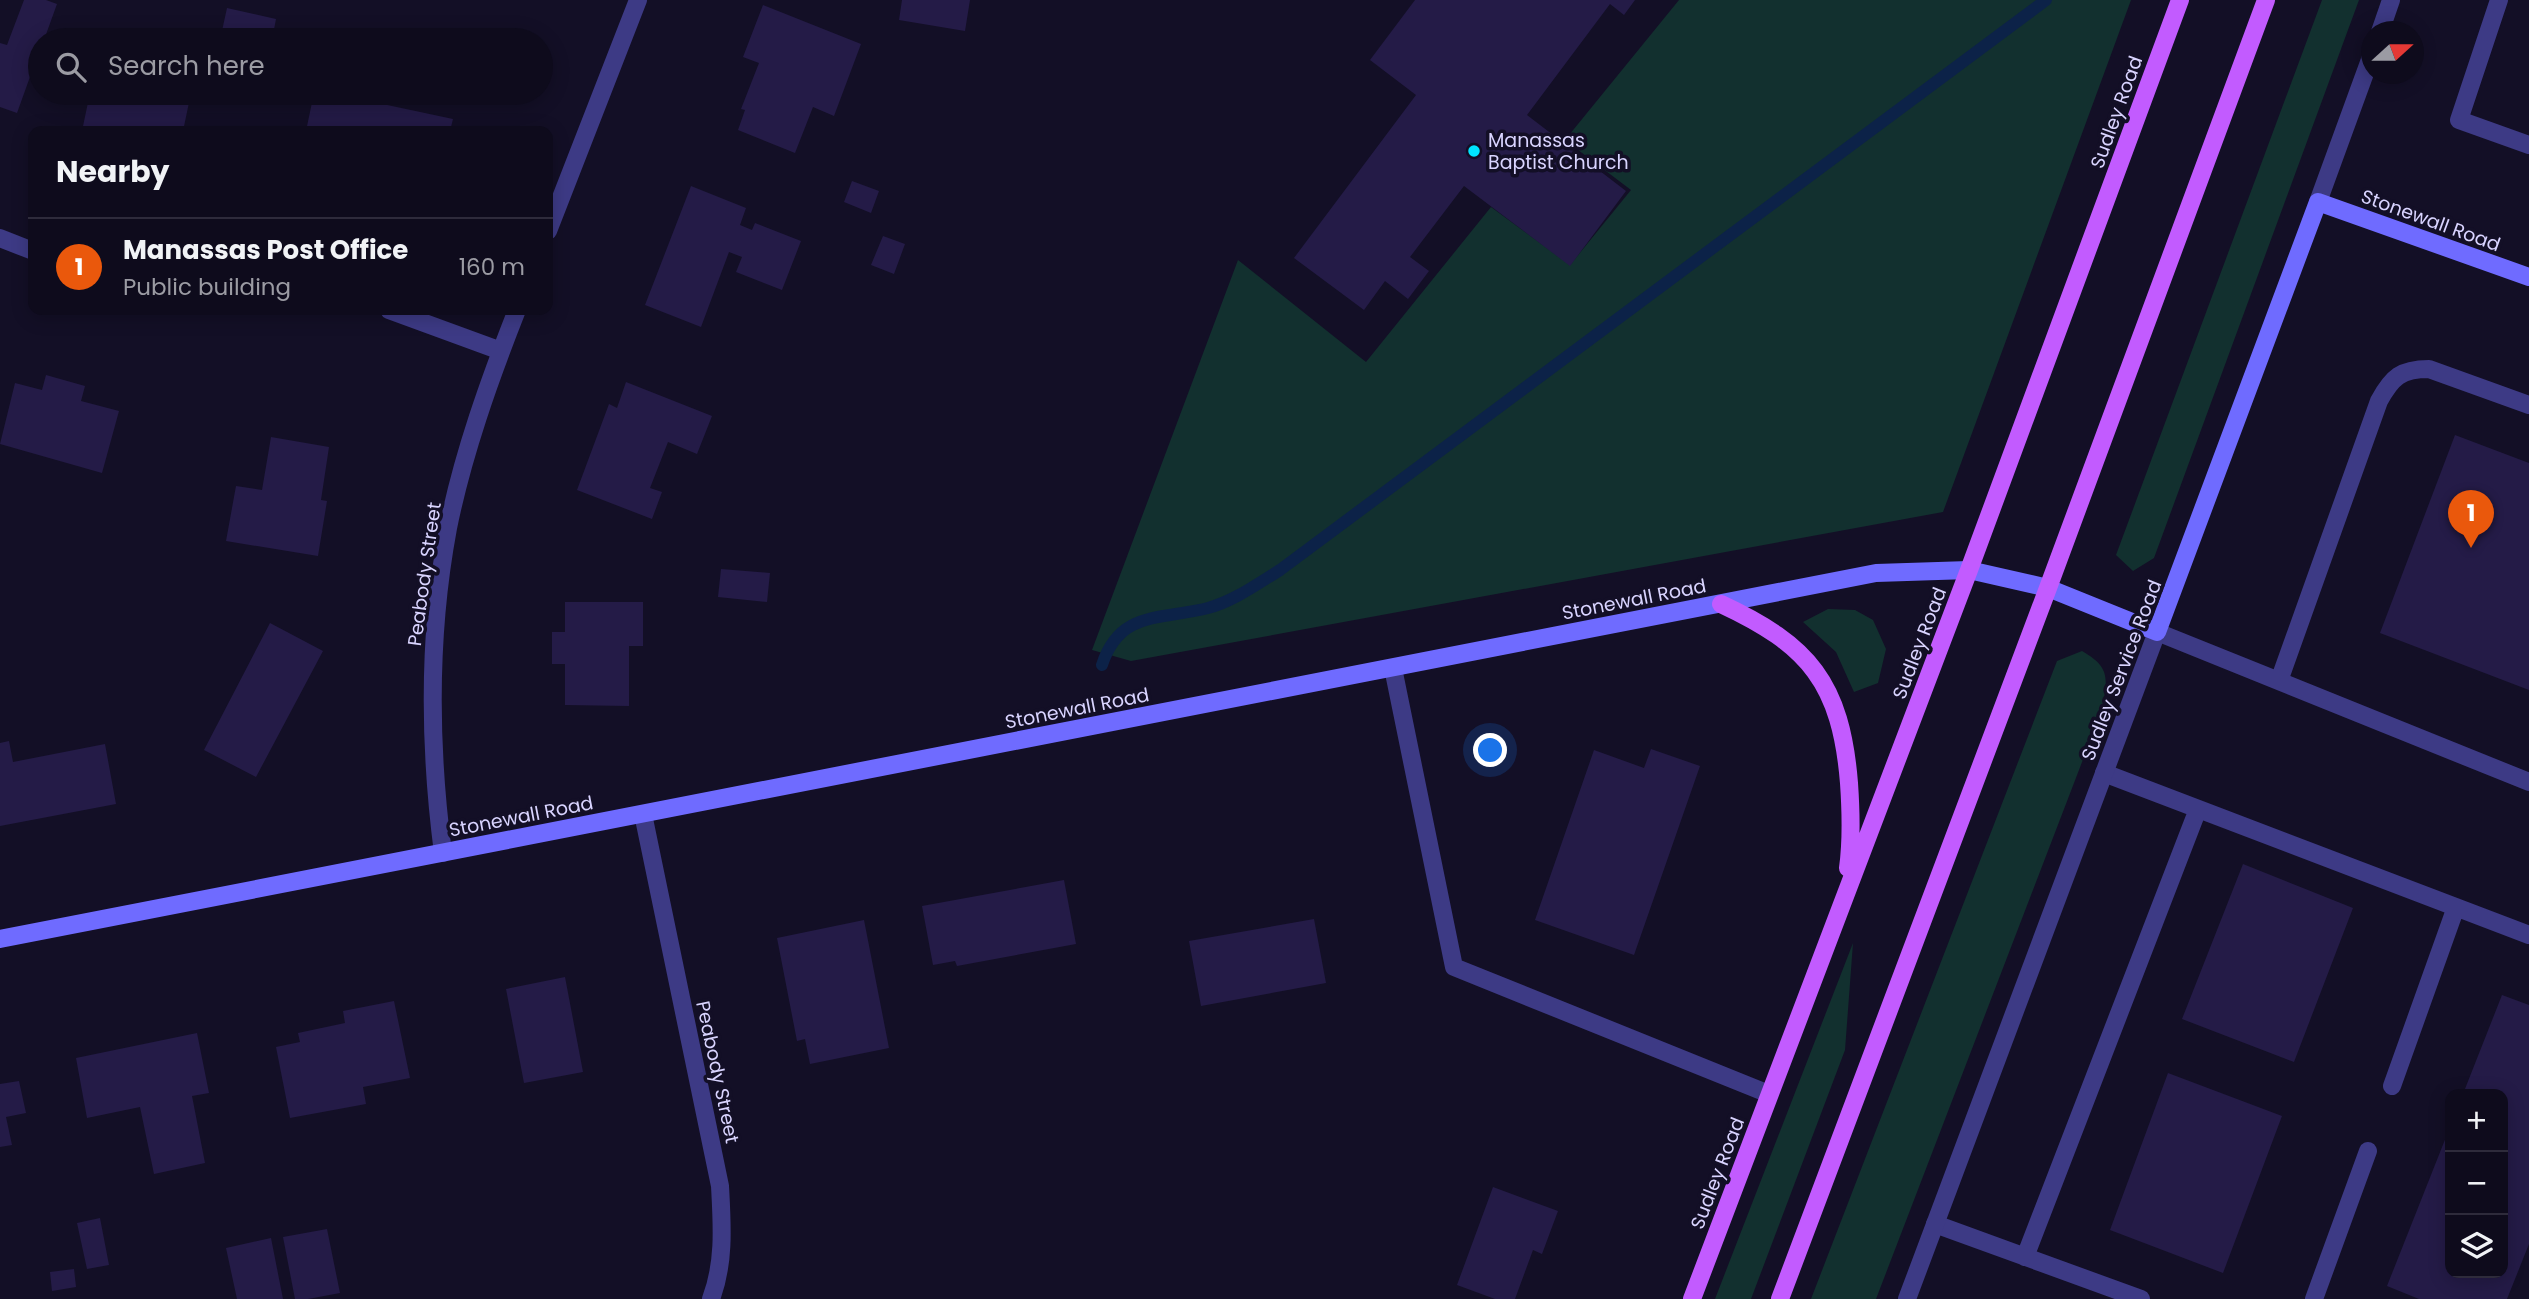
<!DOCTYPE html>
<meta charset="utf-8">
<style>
body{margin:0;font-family:Poppins,sans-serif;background:#1c1929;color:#f1f3f6}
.controls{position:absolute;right:21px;bottom:21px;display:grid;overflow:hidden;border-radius:14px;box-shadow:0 4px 18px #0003}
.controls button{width:63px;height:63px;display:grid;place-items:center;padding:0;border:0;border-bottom:2px solid #2e2b3b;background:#0e0b1c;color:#f1f3f6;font:35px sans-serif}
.compass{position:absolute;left:2361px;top:21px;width:63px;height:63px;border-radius:50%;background:#0e0b1c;box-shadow:0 4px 18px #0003;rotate:69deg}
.you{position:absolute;left:1491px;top:751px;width:24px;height:24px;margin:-18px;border:5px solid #fff;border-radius:50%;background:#1a73e8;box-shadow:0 0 0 10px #1a73e833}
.badge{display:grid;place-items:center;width:46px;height:46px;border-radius:50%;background:#ea580c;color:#fff;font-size:23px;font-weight:700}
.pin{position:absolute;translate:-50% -58px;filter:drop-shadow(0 2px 4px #0008)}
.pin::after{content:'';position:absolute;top:37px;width:24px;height:21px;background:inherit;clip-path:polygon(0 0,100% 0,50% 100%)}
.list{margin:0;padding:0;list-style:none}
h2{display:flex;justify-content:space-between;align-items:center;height:91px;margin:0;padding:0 28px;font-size:30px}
h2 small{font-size:23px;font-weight:400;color:#9b9ba3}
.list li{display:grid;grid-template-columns:46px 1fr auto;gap:21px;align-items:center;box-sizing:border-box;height:98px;padding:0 28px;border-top:2px solid #2e2b3b}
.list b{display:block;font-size:26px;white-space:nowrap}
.list p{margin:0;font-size:23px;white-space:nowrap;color:#9b9ba3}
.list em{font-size:23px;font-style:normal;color:#9b9ba3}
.icon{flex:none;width:38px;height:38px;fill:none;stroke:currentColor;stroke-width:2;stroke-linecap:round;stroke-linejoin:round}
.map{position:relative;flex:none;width:2529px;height:1299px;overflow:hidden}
.search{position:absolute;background:#0e0b1c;box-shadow:0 4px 18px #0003;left:28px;top:28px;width:525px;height:77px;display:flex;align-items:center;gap:18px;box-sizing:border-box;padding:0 24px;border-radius:38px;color:#9b9ba3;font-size:26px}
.panel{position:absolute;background:#0e0b1c;box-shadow:0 4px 18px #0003;left:28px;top:126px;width:525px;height:189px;border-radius:14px}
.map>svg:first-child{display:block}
</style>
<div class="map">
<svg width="2529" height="1299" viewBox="0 0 2529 1299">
<rect width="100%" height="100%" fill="#130f26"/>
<path fill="#12302f" d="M1679 0H2131L1943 512 1131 661 1092 650 1238 260 1366 362 1491 207 1570 265 1631 190 1565 140Z
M2322 0H2359L2154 558 2133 571 2116 555Z
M1828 609 1855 610 1873 620 1886 649 1878 683 1854 692 1836 652 1803 622Z
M2082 651C2112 668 2107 680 2102 710L1876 1299H1811L2057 661Z
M1853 943 1845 1050 1751 1299H1715Z"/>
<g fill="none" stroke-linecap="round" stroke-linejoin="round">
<path stroke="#0c2248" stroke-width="12" d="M1102 665C1120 610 1161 620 1208 608 1234 601 1257 584 1280 570L2046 0"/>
</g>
<path fill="#241b47" d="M24 0H46L57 4 44 40H40V49L17 113 0 107V43L7 45Z
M902 0H970L965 31 899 20Z
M1415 0H1635L1624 15 1610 4 1527 115 1626 191 1570 266 1464 186 1410 257 1429 271 1408 299 1385 281 1364 310 1294 258 1416 95 1370 60Z
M763 5 861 44 834 116 813 107 795 153 738 130 745 110 741 109 759 63 743 57Z
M227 8 276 19 272 40H220Z
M90 93H191L183 131H82Z
M314 93H331L453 119 450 131H306Z
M852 181 879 191 871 213 844 202Z
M691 186 746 208 740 225 752 230 755 223 801 241 782 290 736 272 742 257 729 252 701 327 645 305Z
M883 236 905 244 894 274 871 265Z
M46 375 85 386 81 401 119 411 102 473 0 444 15 383 42 390Z
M626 382 712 416 697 454 668 442 650 488 662 492 652 519 577 490 609 404 617 408Z
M2455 435 2529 463V690L2380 633Z
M271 437 329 447 321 500 327 501 318 556 226 541 236 486 262 490Z
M721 569 770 573 767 602 718 597Z
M565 602H643V646H629V706L565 705V664H552V632H565Z
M270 623 323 651 256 777 204 750Z
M9 741 13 762 105 744 116 804 0 826V743Z
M1651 749 1700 766 1634 955 1535 920 1594 750 1644 768Z
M2243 864 2353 908 2294 1062 2182 1019Z
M1064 880 1076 944 957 966 955 961 933 965 922 906Z
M1314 919 1326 983 1201 1006 1189 941Z
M864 920 889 1048 810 1064 805 1039 797 1041 777 938Z
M565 977 583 1072 524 1083 506 989Z
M2502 995 2529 1005V1244L2507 1299H2419L2387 1286 2450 1127V1273H2503V1094H2463Z
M394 1001 410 1078 363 1087 366 1104 290 1118 276 1047 300 1042 298 1033 345 1023 343 1011Z
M197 1033 209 1093 192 1096 205 1163 154 1174 140 1107 87 1118 76 1058Z
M2168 1073 2282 1116 2223 1273 2110 1230Z
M19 1081 26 1113 6 1117 12 1145 0 1147V1084Z
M1493 1187 1558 1211 1542 1254 1533 1250 1515 1299H1495L1457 1285Z
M100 1218 109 1265 87 1269 77 1223Z
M327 1229 340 1293 308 1299H295L283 1237Z
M271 1238 283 1299H237L226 1248Z
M74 1269 76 1287 52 1291 50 1272Z"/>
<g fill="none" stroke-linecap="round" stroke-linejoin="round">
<path stroke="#3d3a85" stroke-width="18" d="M2499 0 2459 120 2529 145
M2157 632 2529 782
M1393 668 1454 967 1769 1094
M2279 681 2379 401C2392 377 2401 369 2429 369L2529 405
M2104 773 2529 935
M2392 1086 2456 907
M1935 1224 2141 1299
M2025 1257 2198 809
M2314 1299 2368 1151"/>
<path stroke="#3d3a85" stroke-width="18" d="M2380 32 2391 0
M2318 202 2372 54
M548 231 638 0
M0 238 33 251
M389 310 501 351
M643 814 720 1186C722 1224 725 1262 711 1299
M443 853C429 745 428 635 448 528 463 454 489 381 517 310
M1907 1299 2157 632"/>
<path stroke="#6f6bff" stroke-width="18" d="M0 939 1876 573 1969 570 2048 588 2157 632 2318 202 2529 277"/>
<path stroke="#c25bff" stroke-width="18" d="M1721 604C1809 645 1841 683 1849 783 1851 812 1852 839 1848 868
M1692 1299 1969 570 2180 0
M1780 1299 2048 588 2266 0"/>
</g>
<circle fill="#00e5ff" stroke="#130f26" stroke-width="2.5" cx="1474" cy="151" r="7"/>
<g text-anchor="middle" stroke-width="7" stroke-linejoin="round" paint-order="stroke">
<g font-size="19" fill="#d9d4ff" stroke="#130f26">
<text transform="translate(2116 112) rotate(-70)" y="7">Sudley Road</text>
<text transform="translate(2431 220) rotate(20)" y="7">Stonewall Road</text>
<text transform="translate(424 574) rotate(-82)" y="7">Peabody Street</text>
<text transform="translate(1634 599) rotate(-11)" y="7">Stonewall Road</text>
<text transform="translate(1919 643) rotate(-69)" y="7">Sudley Road</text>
<text transform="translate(2121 670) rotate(-69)" y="7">Sudley Service Road</text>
<text transform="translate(1077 708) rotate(-11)" y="7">Stonewall Road</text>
<text transform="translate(521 816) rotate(-11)" y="7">Stonewall Road</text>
<text transform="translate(718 1072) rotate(78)" y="7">Peabody Street</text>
<text transform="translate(1717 1173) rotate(-69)" y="7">Sudley Road</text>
</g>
<g font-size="19" fill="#d9d4ff" stroke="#130f26" text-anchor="start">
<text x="1488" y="147">Manassas<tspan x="1488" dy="22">Baptist Church</tspan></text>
</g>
</g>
</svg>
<div class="controls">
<button>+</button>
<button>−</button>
<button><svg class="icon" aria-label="layers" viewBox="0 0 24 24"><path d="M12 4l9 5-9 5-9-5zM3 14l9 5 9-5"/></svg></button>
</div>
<svg class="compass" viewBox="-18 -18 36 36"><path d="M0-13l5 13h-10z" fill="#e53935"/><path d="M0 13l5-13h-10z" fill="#9b9ba3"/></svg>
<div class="you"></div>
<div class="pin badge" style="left:2471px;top:548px">1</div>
<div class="search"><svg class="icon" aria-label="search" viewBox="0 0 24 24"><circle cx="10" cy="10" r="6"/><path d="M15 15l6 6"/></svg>Search here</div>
<section class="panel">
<h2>Nearby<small></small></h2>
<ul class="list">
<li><span class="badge">1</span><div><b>Manassas Post Office</b><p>Public building</p></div><em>160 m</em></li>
</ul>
</section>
</div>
